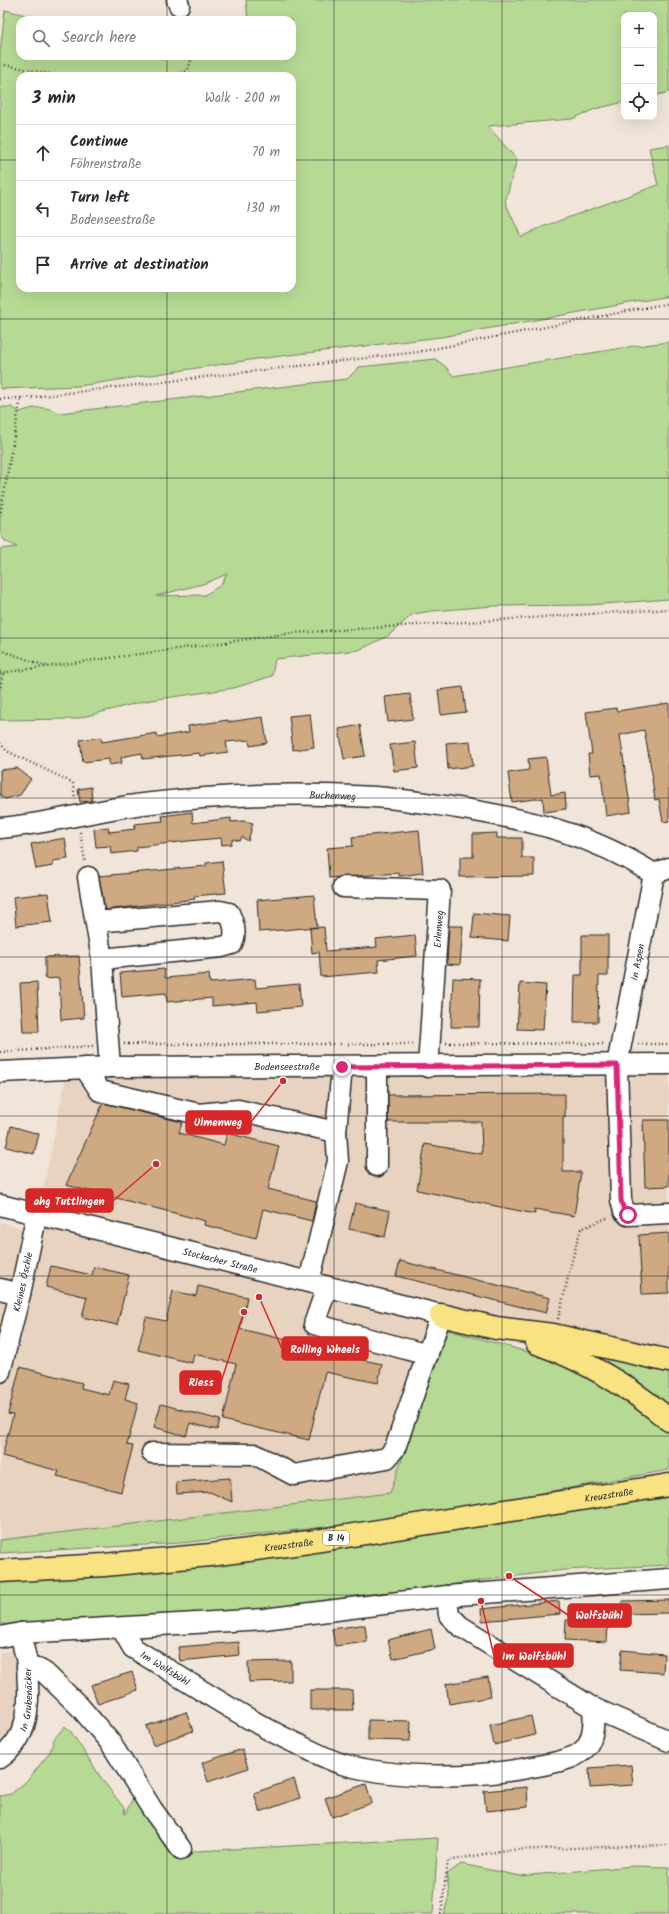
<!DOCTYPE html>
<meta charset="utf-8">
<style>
body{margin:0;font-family:Kalam,sans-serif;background:#f2f2f3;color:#2b2b33}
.controls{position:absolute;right:12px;top:12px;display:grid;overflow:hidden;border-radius:8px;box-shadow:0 4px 16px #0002}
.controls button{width:36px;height:36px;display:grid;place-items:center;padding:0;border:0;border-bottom:1px solid #e1e1e2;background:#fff;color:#2b2b33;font:20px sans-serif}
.stop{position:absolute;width:12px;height:12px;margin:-9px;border:3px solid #db2777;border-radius:50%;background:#fff}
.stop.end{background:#db2777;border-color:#fff;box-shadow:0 1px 4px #0008}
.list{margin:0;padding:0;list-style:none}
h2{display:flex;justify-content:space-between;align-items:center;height:52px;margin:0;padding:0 16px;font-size:17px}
h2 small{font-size:13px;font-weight:400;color:#7c7c81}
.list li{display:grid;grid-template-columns:26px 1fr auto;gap:12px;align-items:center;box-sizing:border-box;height:56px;padding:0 16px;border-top:1px solid #e1e1e2}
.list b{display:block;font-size:15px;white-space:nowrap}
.list p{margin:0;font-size:13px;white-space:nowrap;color:#7c7c81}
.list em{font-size:13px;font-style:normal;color:#7c7c81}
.icon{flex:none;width:22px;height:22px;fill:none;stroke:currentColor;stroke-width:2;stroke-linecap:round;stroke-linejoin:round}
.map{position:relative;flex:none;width:669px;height:1914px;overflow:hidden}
.search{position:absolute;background:#fff;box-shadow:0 4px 16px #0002;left:16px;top:16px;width:280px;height:44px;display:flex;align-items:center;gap:10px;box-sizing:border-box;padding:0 14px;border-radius:12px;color:#7c7c81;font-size:15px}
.panel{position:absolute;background:#fff;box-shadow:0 4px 16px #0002;left:16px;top:72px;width:280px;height:220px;border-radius:12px}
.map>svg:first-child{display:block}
</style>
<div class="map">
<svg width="669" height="1914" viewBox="0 0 669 1914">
<rect width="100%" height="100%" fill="#f1e5d9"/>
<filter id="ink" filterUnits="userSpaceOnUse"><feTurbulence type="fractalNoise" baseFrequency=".025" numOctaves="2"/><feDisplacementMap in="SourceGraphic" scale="8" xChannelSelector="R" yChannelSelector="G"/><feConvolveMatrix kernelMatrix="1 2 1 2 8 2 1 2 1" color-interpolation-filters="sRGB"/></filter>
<g filter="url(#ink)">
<path fill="#e7d3bf" d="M669 1070V1351L479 1315 448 1330 391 1493 0 1540V1222L32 1231 39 1210 66 1077Z
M17 1648 22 1706 11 1738 0 1749V1653Z"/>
<path fill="#b6da94" stroke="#708260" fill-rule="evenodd" d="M246 0H669V92L654 96V15H624V102L595 109 572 119 488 126 517 160 505 202 521 237 542 227 658 185 649 148 669 145V296L441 337 256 359 79 386 0 389V52L5 10 48 20H20V56H292V20H248ZM20 76H292V288H20Z
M669 342V599L589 605 493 606 432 611 413 614 388 636 359 650 275 659 272 676 234 688 145 701 75 719 0 720V549L17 547 5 541 0 533V407H11L20 412C36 406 45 406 60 413L347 379 359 367 435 359 446 367 453 376 628 347ZM227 574 221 585 205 595 156 596 206 583Z
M448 1330 550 1358 601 1380 645 1412 669 1433V1470L396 1519 181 1543 0 1553V1540L390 1493Z
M607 1356 669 1369V1407L637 1380 607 1363Z
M669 1497V1565L564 1570 267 1608 152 1618 40 1625 0 1624V1580L230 1564Z
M65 1726 71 1732 104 1782 124 1808 125 1814 134 1796 179 1857 197 1851 438 1838 433 1914H0V1796L11 1794 28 1780 50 1752 54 1739Z
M461 1864 520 1876 634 1866 669 1867V1914H444L449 1895 447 1874Z"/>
<path fill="#cfa981" stroke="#2b2b2b" d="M463 687 466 712 441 715 438 690Z
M410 694 413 719 388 722 385 697Z
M669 703V821L663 822 659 799 655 800 652 779H653L644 730 620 735 631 812 606 816 601 774 590 775 588 754H592L586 712 616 708 617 711Z
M310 714 314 747 293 750 289 716Z
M263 717 267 743 250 746 249 740 226 742 228 752 200 756 199 753 143 759 142 753 121 757 122 763 109 765V759L83 762 80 740 101 737 102 742 157 733V737L189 732 188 726 228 720V722Z
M360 725 365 756 344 759 339 729Z
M470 741 473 766 448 769 446 743Z
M415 742 418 768 394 771 390 745Z
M546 757 551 795 565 793 566 809 544 812 543 798 512 802 508 773 529 770 528 759Z
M17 768 31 779 20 795 5 799 0 795V770Z
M91 787 92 801 80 802 78 789Z
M192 812 193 823 231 818V822L244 821 253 823 248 841 242 837 240 841 233 839 231 844 222 845 221 838 188 841 137 847V851L111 854 110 846 96 847 94 829 108 827 109 832 135 829 134 824 163 821 162 816Z
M419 830 423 873 399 876V873L329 878 327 848 353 846 352 837Z
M497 833V838H522V858H534V876L460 877V857H473V834Z
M65 838 68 859 53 861V866L36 869 31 844Z
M222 861 226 893 194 896 195 899 105 910 99 876 206 866V863Z
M48 893 52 922 16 926 13 897Z
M314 895 317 927 259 932 257 900Z
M474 913 510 916 508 941 472 938Z
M449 926H463L460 965 447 964Z
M324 927 326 951 377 947 376 939 415 935 417 956 378 960 379 972 321 977 319 952 312 953 310 928Z
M582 935H608V976H599L598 1022H574L575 975H582Z
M79 956 84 1018 61 1020 59 978 45 979V957Z
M164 969 165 978 209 974 210 983 255 979 256 988 299 984 301 1007 258 1011 257 1002 212 1006V998L167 1002 166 993 122 997 120 973Z
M453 978 480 979 479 1027H451Z
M37 982 39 1032H23L20 983Z
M520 983 546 985 543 1030 517 1029Z
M565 1094V1117H563V1172H581L574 1216 534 1209 535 1214 417 1190 425 1144 482 1154 481 1122H388V1095Z
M103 1103 182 1122 179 1133 224 1145 227 1133 279 1146 268 1189 316 1201 312 1221 263 1209 256 1238 204 1225 205 1221 66 1185Z
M643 1120H669V1186L645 1187Z
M11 1126 39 1134 34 1154 6 1147Z
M355 1203 390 1211 385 1237 349 1229Z
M669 1233V1293L642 1294 639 1235Z
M400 1261 550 1298 546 1313 396 1276Z
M51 1266 92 1275 94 1267 129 1275 117 1325 82 1317 87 1297 46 1287Z
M198 1286 247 1297 240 1329 330 1350 329 1353 382 1364 378 1383 325 1372 309 1440 223 1420 236 1364 194 1354 192 1363 138 1350 146 1317 166 1321 173 1291 196 1296Z
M20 1367 82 1383 81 1388 109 1395 113 1380 129 1384 125 1399 138 1403 127 1445 133 1446 121 1492 57 1476 59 1471 2 1456 13 1415 8 1414Z
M161 1404 220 1420 217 1430 190 1423 186 1436 154 1427Z
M230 1478 232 1502 210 1492 177 1494 176 1482Z
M669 1600V1613L622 1614V1601Z
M559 1601 560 1614 482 1621 481 1609Z
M566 1620 608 1623 607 1642 565 1640Z
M360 1625H365L367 1642 335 1646 332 1629Z
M431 1629 435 1649 393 1659 388 1640Z
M239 1642 240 1655 180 1661 178 1647Z
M622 1650 664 1654 663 1673 620 1670Z
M291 1661V1681L249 1682 248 1662Z
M132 1672 138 1690 98 1704 91 1685Z
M488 1677 491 1697 449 1704 446 1684Z
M310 1690H352L353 1710H310Z
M186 1712 193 1731 153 1745 146 1726Z
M531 1716 535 1735 494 1745 490 1725Z
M368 1720 411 1721 410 1741 368 1740Z
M242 1749 248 1768 208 1782 202 1763Z
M631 1765 633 1785 590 1788 589 1768Z
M294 1779 300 1798 260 1812 254 1793Z
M366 1784 372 1803 332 1817 325 1798Z
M527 1787 528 1807 486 1811 484 1791Z"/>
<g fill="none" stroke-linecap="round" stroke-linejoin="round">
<defs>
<g id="minor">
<path d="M177 0 179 5"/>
<path id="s1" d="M0 828C48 824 95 810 143 804 217 795 301 792 375 797 403 799 431 804 458 808 531 820 591 834 654 874"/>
<path d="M669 868 654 874 617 1065 621 1200 624 1211 628 1215 669 1213"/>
<path d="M88 877 102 959 110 1067"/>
<path d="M343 887 440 890 428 1067"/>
<path d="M96 922 220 911 229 913C234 924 237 933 232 944L222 947 102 959"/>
<path d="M377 1067V1166"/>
<path d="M85 1068 100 1091 199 1114 238 1110 336 1132 342 1067"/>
<path id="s2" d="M0 1072 110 1067 669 1064"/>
<path id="s3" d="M0 1205 441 1315 395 1448 387 1458 294 1475 254 1454 152 1453"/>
<path d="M309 1282 338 1161 336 1132"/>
<path d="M327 1287 314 1324 428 1355"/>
<path d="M0 1289 20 1294"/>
<path id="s4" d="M0 1372 20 1294 37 1213"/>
<path d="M447 1596 449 1615 460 1626 593 1708 669 1741"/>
<path id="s5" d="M122 1629 133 1648C186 1680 239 1716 295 1743 310 1750 326 1759 342 1764 399 1780 480 1778 538 1766 578 1758 597 1754 593 1708"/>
<path d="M0 1637 21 1633 264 1619 447 1596 669 1579"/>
<path d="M27 1668 38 1669 45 1673 80 1707 110 1742 152 1809 181 1849"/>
<path id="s6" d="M0 1758C26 1740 29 1713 28 1685 27 1678 28 1670 27 1663 25 1653 22 1643 21 1633"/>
</g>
<g id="major">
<path d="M441 1315 496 1328 553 1335 669 1361"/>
<path d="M537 1343C586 1361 629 1386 669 1420"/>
<path id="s7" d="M0 1571 104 1565 210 1555 309 1542 669 1485"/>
</g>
</defs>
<use href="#minor" stroke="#2b2b2b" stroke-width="23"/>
<use href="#major" stroke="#2b2b2b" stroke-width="25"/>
<path stroke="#2b2b2b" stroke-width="2.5" stroke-dasharray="1 3" stroke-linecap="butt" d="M5 65 60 76
M174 76 188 70 192 56
M0 399 25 398 418 352 669 303
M0 516 21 397
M0 650 46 666
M0 673 293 633 669 609
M0 687 3 673
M0 743 7 751 73 783 75 799
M80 832 85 861
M446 1043 605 1044
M124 1044H413
M638 1044H669
M0 1052 93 1046
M558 1319C566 1289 571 1259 581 1229L609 1217
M441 1914 448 1861 505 1850 669 1845
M509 1914H542"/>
<use href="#minor" stroke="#fff" stroke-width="20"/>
<use href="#major" stroke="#f8e281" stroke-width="22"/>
</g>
</g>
<g fill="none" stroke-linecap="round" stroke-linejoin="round" filter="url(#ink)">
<path stroke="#db2777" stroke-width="5" d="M342 1067 617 1065 621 1200 624 1211 628 1215"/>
</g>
<path fill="none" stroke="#2b2b2b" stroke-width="1" stroke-opacity="0.55" d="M167 0V20M334 0V1914M502 0V1914M167 56V76M0 160H20M292 160H669M167 288V1914M0 319H669M0 478H669M0 638H669M0 798H669M0 957H669M0 1116H669M0 1276H669M0 1436H669M0 1595H669M0 1754H669"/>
<g text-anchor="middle" stroke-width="3.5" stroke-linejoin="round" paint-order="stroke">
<rect fill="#fff" stroke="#6b6b6b" stroke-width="1" x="323" y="1531" width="26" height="14" rx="3"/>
<g font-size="9" font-weight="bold" fill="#2b2b2b">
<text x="336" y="1541">B 14</text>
</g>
<g font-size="10" fill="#2b2b2b" stroke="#fff">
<text dy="4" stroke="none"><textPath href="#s1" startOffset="335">Buchenweg</textPath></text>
<text transform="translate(438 929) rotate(-86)" y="4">Erlenweg</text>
<text transform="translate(637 962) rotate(-79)" y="4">In Aspen</text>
<text dy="4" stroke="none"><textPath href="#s2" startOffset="287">Bodenseestraße</textPath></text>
<text dy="4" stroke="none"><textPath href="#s3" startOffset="227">Stockacher Straße</textPath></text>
<text dy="4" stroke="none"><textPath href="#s4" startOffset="93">Kleines Öschle</textPath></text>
<text dy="4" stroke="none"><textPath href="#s7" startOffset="614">Kreuzstraße</textPath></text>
<text dy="4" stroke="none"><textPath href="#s7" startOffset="290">Kreuzstraße</textPath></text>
<text dy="4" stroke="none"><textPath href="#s5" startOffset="60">Im Wolfsbühl</textPath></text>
<text dy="4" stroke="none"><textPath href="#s6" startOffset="67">In Grubenäcker</textPath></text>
</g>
</g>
<path fill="none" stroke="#d62828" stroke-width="1.5" d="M283 1081L251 1122M156 1164L113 1201M259 1297L282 1349M244 1312L221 1382M509 1576L568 1615M481 1601L494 1656"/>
<g fill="#d62828" stroke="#fff" stroke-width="1.5">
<circle cx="283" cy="1081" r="4"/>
<circle cx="156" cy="1164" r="4"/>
<circle cx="259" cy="1297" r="4"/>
<circle cx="244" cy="1312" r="4"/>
<circle cx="509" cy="1576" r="4"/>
<circle cx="481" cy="1601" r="4"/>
</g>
<g fill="#d62828" stroke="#d62828" stroke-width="1.5">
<rect x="186" y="1111" width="65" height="23" rx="4"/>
<rect x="26" y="1189" width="87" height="23" rx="4"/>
<rect x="282" y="1337" width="86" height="23" rx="4"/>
<rect x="180" y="1371" width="41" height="23" rx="4"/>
<rect x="568" y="1604" width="63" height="23" rx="4"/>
<rect x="494" y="1644" width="79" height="23" rx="4"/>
</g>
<g font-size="11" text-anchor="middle" font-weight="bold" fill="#fff">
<text x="218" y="1126">Ulmenweg</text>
<text x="69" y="1205">ahg Tuttlingen</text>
<text x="325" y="1353">Rolling Wheels</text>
<text x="201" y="1386">Riess</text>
<text x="599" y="1619">Wolfsbühl</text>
<text x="534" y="1660">Im Wolfsbühl</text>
</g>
</svg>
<div class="controls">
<button>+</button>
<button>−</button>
<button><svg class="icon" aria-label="locate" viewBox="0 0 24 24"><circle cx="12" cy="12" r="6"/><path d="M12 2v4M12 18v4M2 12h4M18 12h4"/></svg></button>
</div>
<div class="stop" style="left:628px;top:1215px"></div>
<div class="stop end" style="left:342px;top:1067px"></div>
<div class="search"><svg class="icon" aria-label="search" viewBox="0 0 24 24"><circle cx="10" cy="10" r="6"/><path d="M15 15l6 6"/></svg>Search here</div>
<section class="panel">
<h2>3 min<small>Walk · 200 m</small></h2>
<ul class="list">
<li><svg class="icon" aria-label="ahead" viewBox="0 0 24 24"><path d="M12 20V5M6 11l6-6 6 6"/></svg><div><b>Continue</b><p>Föhrenstraße</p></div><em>70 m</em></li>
<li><svg class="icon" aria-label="left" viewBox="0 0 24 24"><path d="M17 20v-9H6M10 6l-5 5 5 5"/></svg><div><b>Turn left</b><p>Bodenseestraße</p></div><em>130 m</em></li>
<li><svg class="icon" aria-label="arrive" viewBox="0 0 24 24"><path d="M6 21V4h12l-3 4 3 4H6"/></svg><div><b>Arrive at destination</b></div></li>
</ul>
</section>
</div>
